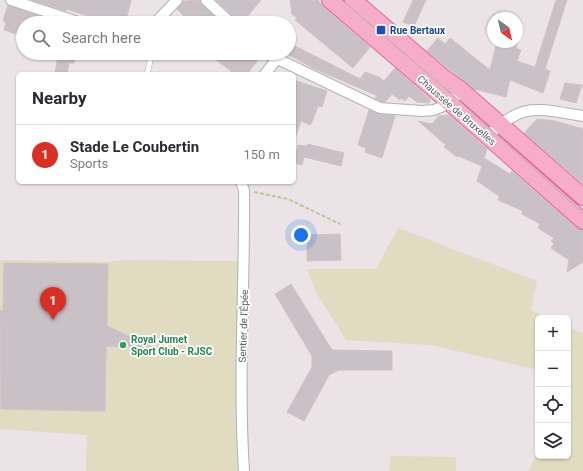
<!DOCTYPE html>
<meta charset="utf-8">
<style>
body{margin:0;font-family:Roboto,sans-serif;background:#f2f2f3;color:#2b2b33}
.controls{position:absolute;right:12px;bottom:12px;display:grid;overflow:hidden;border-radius:6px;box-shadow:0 1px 3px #0004}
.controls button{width:36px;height:36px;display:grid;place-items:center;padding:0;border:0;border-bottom:1px solid #e1e1e2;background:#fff;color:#2b2b33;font:20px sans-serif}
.compass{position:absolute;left:487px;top:12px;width:36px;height:36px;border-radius:50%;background:#fff;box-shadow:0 1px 3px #0004;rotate:146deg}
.you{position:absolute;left:301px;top:235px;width:14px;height:14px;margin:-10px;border:3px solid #fff;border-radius:50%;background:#1a73e8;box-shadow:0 0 0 6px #1a73e833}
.badge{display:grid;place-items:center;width:26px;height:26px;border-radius:50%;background:#d93025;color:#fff;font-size:13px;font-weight:700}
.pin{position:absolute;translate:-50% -33px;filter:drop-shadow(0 1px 2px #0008)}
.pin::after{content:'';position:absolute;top:21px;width:14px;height:12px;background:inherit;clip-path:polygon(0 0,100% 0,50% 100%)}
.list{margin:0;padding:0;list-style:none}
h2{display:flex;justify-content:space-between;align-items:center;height:52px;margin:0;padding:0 16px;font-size:17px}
h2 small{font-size:13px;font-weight:400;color:#7c7c81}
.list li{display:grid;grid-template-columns:26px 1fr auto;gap:12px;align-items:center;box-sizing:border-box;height:60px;padding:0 16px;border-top:1px solid #e1e1e2}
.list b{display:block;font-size:15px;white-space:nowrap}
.list p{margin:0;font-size:13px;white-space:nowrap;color:#7c7c81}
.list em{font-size:13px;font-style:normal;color:#7c7c81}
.icon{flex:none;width:22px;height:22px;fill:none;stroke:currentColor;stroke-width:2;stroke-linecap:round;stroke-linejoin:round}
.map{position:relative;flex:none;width:583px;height:471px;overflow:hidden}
.search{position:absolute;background:#fff;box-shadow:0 1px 3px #0004;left:16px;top:16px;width:280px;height:44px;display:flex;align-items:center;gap:10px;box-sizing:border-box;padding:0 14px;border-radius:22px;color:#7c7c81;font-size:15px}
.panel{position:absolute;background:#fff;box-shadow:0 1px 3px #0004;left:16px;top:72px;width:280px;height:112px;border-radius:6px}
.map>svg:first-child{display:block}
</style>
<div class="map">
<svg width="583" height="471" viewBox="0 0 583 471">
<rect width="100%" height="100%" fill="#ece3e7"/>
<path fill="#e1dbc1" d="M398 228 537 281 531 310 548 318H538V370L431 345 346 340 317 294 307 269H376Z
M0 260 107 262 123 260 245 261 249 471H86L87 435 0 429Z
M568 327 583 333V471H528L538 453V456H568Z
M391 456 456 457V471H389Z"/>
<path fill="#c9c1c5" stroke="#d0c2c9" d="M32 0H131L126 20H116L88 16 66 9V11Z
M199 0 216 18 213 23H191L177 9 183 1Z
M216 0H261L242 23H237L235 18Z
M290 0H318L324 7 370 47 353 68 295 20 297 18 292 14Z
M413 0H426L414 26 403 22Z
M556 0H567L545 69 550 71 543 93 510 80 506 97 474 89 427 51 438 38 445 44 450 38 490 70 497 42H518L516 48 521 50 517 61 535 67Z
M8 5 9 6 60 23H23V34L20 33 19 35 4 30 6 22 3 21Z
M289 43 360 79 365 72 379 77 384 81 395 68 430 99 429 103 417 102 409 96 405 101 401 98 400 100 392 94 385 102H382L375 98 378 96 315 69 289 55Z
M62 53H75L74 63H69L67 74H55L58 55Z
M207 53H251L259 59 247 74H235Z
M294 80 327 91 322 107 318 106 312 122 310 125 301 121 295 139Z
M565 83 582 85 576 103 560 99Z
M369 110 379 114 395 116 382 158 365 152 366 148 358 145Z
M449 115 487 149 484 158 510 174 512 171 577 228 583 230V262L567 272 569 260 551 248 554 244 551 241 554 238 538 228 540 224 522 214 523 211 498 200 499 196 477 181 482 166 458 156 457 157 444 147 446 145 418 121 432 124 439 116Z
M537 119 555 121 583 129V184L524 133Z
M308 144 344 153 341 166 304 157 302 165 294 163 298 145 307 146Z
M340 234 341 260 307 261V235Z
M4 263 108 264 107 326 152 347 106 346 105 411 1 409 0 311H3Z
M291 284 332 350 392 351V370H339L329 375 304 421 287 412 312 367V356L275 294Z"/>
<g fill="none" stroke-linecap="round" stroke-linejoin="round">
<defs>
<path id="lane" d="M147 74 152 53"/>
<path id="street" d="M11 0 81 23
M206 0 231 23
M155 23 177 0
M265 53 380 108 422 111 434 110 450 103 461 90
M265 74 277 59
M488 136C523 101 538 109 583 116
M241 182 244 190C245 284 238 378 244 471"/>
<path id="primary" d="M330 0 450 103 583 221
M353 0 443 77 461 90 583 197"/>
</defs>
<use href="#lane" stroke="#aeb4b1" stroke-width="6"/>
<use href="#street" stroke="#aeb4b1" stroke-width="12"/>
<use href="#primary" stroke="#e266a2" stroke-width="18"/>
<path stroke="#c1c49d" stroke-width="2" stroke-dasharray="4 2" stroke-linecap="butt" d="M254 192 288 199 340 224"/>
<use href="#lane" stroke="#fff" stroke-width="5"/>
<use href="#street" stroke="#fff" stroke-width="10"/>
<use href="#primary" stroke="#f6aec8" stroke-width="16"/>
<path stroke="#adaead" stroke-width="1" d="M342 0 455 97 583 213"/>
</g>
<rect fill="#1a4fb4" stroke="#fff" stroke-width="1.5" x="376" y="25" width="10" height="10" rx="2"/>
<circle fill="#2e9e5b" stroke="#fff" stroke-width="1.5" cx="123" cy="345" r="4"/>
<g text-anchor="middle" stroke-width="3.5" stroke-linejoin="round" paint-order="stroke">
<g font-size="10" font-weight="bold" fill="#164399" stroke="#fff" text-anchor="start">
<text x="390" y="34">Rue Bertaux</text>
</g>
<g font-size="10" fill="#5b625d" stroke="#fff">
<text transform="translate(457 110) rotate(41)" y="4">Chaussée de Bruxelles</text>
<text transform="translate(243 326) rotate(-88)" y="4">Sentier de l'Épée</text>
</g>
<g font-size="10" font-weight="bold" fill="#27864d" stroke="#fff" text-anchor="start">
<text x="131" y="343">Royal Jumet<tspan x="131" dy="12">Sport Club - RJSC</tspan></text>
</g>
</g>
</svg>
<div class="controls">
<button>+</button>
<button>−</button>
<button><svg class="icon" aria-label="locate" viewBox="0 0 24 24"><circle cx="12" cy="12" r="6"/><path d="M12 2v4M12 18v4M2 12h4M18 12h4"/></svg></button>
<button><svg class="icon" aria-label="layers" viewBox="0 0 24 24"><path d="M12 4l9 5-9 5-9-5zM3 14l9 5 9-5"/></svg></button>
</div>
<svg class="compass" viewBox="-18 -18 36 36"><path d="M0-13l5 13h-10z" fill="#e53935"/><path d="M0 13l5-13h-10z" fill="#7c7c81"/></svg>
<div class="you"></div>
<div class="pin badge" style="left:53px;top:320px">1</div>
<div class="search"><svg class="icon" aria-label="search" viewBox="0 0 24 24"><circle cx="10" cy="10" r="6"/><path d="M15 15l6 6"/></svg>Search here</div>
<section class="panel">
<h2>Nearby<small></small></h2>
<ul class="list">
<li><span class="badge">1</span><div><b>Stade Le Coubertin</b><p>Sports</p></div><em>150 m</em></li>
</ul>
</section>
</div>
